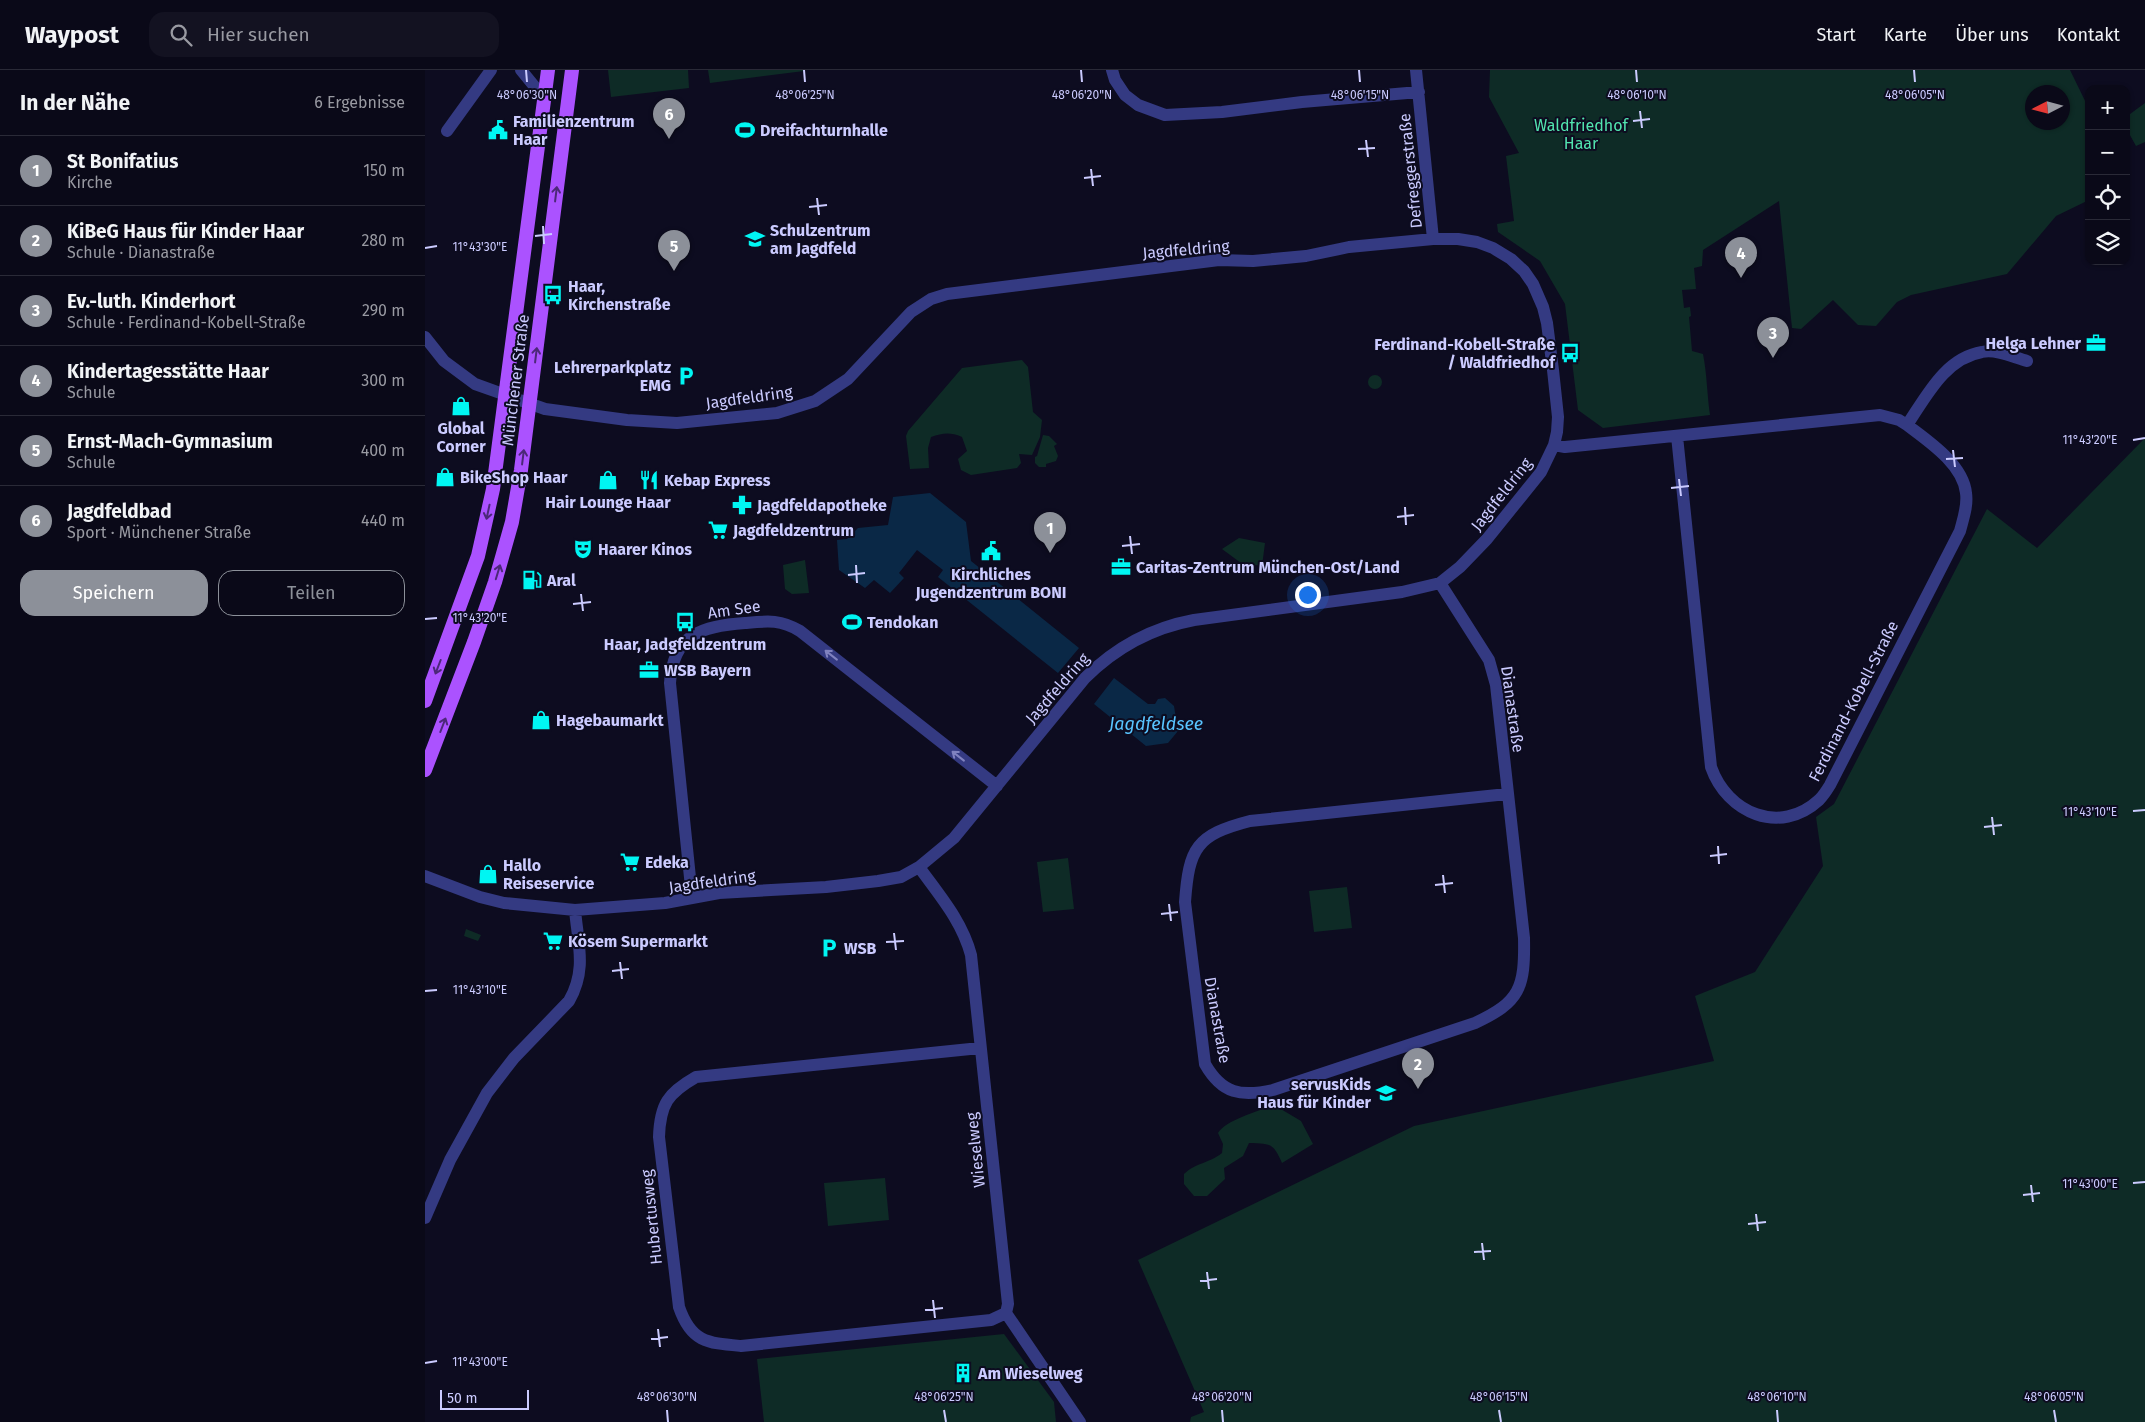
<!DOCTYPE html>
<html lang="de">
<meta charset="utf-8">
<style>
body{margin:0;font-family:"Fira Sans",sans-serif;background:#131221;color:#f1f3f6}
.controls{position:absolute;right:15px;top:15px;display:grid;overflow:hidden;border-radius:10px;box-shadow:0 1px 4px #0004}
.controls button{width:45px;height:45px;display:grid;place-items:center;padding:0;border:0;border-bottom:1px solid #2a2a37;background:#0a0918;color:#f1f3f6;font:25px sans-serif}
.compass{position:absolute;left:1600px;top:15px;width:45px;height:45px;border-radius:50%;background:#0a0918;box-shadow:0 1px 4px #0004;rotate:264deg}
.scale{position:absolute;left:15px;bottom:12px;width:89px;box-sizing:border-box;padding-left:5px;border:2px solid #cbcbff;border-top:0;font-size:14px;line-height:18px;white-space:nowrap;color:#cbcbff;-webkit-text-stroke:4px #0d0c20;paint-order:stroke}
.you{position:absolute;left:882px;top:524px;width:18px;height:18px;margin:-12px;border:4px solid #fff;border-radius:50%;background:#1a73e8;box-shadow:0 0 0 8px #1a73e833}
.badge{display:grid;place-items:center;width:32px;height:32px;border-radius:50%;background:#8c9099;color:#fff;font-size:16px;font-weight:700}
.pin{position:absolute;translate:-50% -41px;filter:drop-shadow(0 1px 2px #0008)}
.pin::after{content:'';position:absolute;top:26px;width:18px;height:15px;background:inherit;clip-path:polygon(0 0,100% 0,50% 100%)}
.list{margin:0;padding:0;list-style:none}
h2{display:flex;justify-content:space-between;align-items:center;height:65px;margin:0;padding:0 20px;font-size:21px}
h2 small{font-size:16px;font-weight:400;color:#999aa2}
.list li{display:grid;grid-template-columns:32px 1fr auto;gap:15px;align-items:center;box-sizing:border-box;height:70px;padding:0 20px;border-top:1px solid #2a2a37}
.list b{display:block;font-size:19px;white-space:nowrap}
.list p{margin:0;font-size:16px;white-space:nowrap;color:#999aa2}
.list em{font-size:16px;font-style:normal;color:#999aa2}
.actions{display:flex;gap:10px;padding:15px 20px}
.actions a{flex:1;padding:11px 0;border:1px solid #8c9099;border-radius:15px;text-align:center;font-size:18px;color:#8c9099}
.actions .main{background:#8c9099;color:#fff}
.icon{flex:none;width:28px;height:28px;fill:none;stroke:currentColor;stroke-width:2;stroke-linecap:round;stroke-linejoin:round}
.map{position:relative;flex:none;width:1720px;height:1352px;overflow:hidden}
header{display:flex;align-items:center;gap:30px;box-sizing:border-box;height:70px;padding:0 25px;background:#0a0918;border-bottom:1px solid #2a2a37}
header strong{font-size:24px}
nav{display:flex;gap:28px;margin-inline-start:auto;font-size:18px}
.search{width:350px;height:45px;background:#131221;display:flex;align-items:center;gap:12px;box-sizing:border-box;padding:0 18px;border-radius:15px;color:#999aa2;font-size:19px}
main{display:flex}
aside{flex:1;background:#0a0918}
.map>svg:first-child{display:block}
</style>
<header>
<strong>Waypost</strong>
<div class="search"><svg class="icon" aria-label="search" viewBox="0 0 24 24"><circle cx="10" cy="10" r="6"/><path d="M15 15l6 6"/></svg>Hier suchen</div>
<nav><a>Start</a><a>Karte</a><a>Über uns</a><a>Kontakt</a></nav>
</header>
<main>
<aside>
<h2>In der Nähe<small>6 Ergebnisse</small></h2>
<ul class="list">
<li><span class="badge">1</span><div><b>St Bonifatius</b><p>Kirche</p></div><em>150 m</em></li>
<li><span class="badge">2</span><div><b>KiBeG Haus für Kinder Haar</b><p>Schule · Dianastraße</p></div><em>280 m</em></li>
<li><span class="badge">3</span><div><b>Ev.-luth. Kinderhort</b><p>Schule · Ferdinand-Kobell-Straße</p></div><em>290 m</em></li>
<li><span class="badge">4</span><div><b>Kindertagesstätte Haar</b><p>Schule</p></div><em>300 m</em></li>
<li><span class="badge">5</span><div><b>Ernst-Mach-Gymnasium</b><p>Schule</p></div><em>400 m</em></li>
<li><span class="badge">6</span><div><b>Jagdfeldbad</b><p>Sport · Münchener Straße</p></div><em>440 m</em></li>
</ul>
<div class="actions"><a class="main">Speichern</a><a>Teilen</a></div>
</aside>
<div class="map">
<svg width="1720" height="1352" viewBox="0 0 1720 1352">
<rect width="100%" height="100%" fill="#0d0c20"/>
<path fill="#0e2b26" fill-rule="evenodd" d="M183 0H263L264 18 186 27Z
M283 0H379V1L285 13Z
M1065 0H1645L1664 39V130L1631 146 1582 204 1486 225 1472 232 1451 256 1433 255 1408 230 1376 259 1367 258 1354 131 1278 180 1277 196 1269 198 1271 219 1257 220 1259 238 1265 237 1266 246 1264 247 1267 281 1278 284C1282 304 1282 324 1285 345L1178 358 1153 340 1140 234 1115 191 1073 162 1072 154 1089 151 1081 86 1094 83 1064 27ZM1608 22H1638V52H1608Z
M1720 33V72L1711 76 1701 58V47Z
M597 290 603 297 608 342 617 350 615 367 607 385 594 384 596 393 592 398 546 405 536 400 533 389 542 381 537 367C525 362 518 363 506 367L503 378 504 398 485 399 481 366 483 361 537 298Z
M943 312a7 7 0 1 1 14 0a7 7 0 1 1-14 0Z
M618 365 624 366 632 374 629 376 633 386 631 391 621 394V397H614L610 393V387L612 386Z
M1720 368V1352H765L766 1347 779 1342 713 1190 989 1056 1289 991 1270 926 1330 902 1398 796 1391 747 1409 734 1562 439 1612 478Z
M814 468 840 473 837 496 816 493 797 479Z
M380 490 384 523 367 524 360 519 358 495Z
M643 788 649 839 618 842 612 792Z
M922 817 927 858 889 862 884 821Z
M41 859 56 865 53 871 39 866Z
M849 1035 876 1051 888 1074 857 1093C848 1072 845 1074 824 1073L818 1086 799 1098 800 1109 782 1126H769L759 1114V1104C772 1092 783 1094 797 1083L798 1074 793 1063C801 1050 834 1041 849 1035Z
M460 1108 464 1150 403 1156 399 1113Z
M579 1264 629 1332 631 1352H339L332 1289Z"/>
<path fill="#0a2846" d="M505 423 541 452 546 491 654 578 633 603 513 507 518 500 492 480 474 503 479 508 465 523 449 510 440 518 414 500 412 470 422 469 433 458 463 455 468 427Z
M689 608 723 634H730L733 629 740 628 749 636 753 661 743 673 721 676 669 634Z"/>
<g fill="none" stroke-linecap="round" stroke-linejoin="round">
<path stroke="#343a82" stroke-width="12" d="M96 0 119 28
M687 0 690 10 700 25 713 35 740 45 797 42 877 32 994 22
M991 0 1008 169
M22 61 66 0
M0 267 19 291 50 314 120 339 202 350 252 353 352 343 390 331 423 309 486 242 506 229 522 224 794 190 828 191 881 186 924 177 1008 169H1033L1052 172 1068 178 1086 189 1099 201 1108 214 1118 237 1122 253 1128 300 1133 347 1132 362 1129 375 1116 402 1062 469 1035 497 1015 513 977 522 769 550C726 558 691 577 660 608L529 768 494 797 476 807 453 811 401 817 294 823 240 833 150 840 79 833 55 827 0 806
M1482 355C1501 327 1520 288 1557 282 1571 279 1588 287 1602 291
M1129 375 1140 377 1455 345 1474 350 1482 355C1503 371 1538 394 1541 423 1543 436 1538 449 1535 461L1405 715C1402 720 1398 726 1394 730 1355 766 1302 743 1286 697L1252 366
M1015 513 1064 590 1071 615 1099 868C1100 918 1095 932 1050 953L848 1020C816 1027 797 1024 780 994L760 832C764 778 771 765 825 751L1082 724
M494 797C515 826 537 851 546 885L583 1234 581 1243 655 1352
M267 827 245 613C248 564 277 556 320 553 342 551 355 549 375 561L572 716
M555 978 271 1007C243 1023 235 1034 234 1067L254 1237C266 1272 282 1273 316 1276L566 1250 581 1243
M0 1148 25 1090 62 1023 89 988 144 931C162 900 153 874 150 840"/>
<path stroke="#ab52ff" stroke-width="14" d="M0 631 53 486 68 419 123 0
M0 700 49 572 70 512 87 452 96 400 147 0"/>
</g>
<defs><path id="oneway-shaft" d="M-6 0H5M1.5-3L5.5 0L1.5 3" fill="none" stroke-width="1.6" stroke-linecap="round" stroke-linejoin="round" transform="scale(1.25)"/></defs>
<g stroke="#4c2879">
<use href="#oneway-shaft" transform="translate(131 124) rotate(-83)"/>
<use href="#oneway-shaft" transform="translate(111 285) rotate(-83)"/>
<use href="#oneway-shaft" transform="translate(98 387) rotate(-83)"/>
<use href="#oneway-shaft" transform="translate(63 442) rotate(102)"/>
<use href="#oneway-shaft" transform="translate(73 502) rotate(-73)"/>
<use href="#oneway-shaft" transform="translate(13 597) rotate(111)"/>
<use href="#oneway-shaft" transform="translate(18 655) rotate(-69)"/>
</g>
<g stroke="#8082c0">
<use href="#oneway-shaft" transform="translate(406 585) rotate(-142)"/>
<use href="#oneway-shaft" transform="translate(533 686) rotate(-142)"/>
</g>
<path fill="none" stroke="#cbcbff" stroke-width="2" d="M101 0 102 12M379 0 380 12M656 0 657 12M934 0 935 12M1211 0 1212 12M1489 0 1490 12M1215 41 1217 58M1208 51 1225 49M941 70 943 87M933 79 950 78M666 99 668 116M659 108 676 106M392 128 394 145M384 137 402 135M118 156 119 174M110 166 127 164M0 178 12 176M1708 370 1720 368M1528 380 1530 397M1521 389 1538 388M1254 409 1256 426M1246 418 1264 416M980 437 981 455M972 447 989 445M705 466 707 484M697 476 715 474M431 495 432 513M423 505 440 503M156 524 158 541M148 534 166 532M0 549 12 548M1708 741 1720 740M1567 747 1569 765M1559 757 1577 755M1293 776 1294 794M1285 786 1302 784M1018 805 1020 823M1010 815 1028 813M744 834 746 851M736 844 753 842M469 863 471 880M461 872 479 871M195 892 197 909M187 901 204 899M0 921 12 920M1708 1113 1720 1112M1606 1115 1608 1132M1598 1125 1615 1123M1331 1144 1333 1161M1323 1154 1341 1152M1057 1173 1059 1190M1049 1182 1066 1181M782 1202 784 1219M775 1211 792 1209M508 1230 510 1248M500 1240 518 1238M233 1259 235 1277M226 1269 243 1267M0 1293 12 1291M242 1340 243 1352M519 1340 521 1352M797 1340 798 1352M1074 1340 1076 1352M1352 1340 1353 1352M1629 1340 1631 1352"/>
<defs>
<symbol id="civic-bare" viewBox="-9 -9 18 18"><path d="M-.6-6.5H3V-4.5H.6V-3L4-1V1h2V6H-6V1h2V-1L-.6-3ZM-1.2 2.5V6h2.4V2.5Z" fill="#00f6f3" stroke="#0d0c20" stroke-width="2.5" paint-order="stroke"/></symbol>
<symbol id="stadium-bare" viewBox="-9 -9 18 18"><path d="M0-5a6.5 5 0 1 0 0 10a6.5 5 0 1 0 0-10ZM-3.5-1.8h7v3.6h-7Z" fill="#00f6f3" stroke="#0d0c20" stroke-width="2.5" paint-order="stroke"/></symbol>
<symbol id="school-bare" viewBox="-9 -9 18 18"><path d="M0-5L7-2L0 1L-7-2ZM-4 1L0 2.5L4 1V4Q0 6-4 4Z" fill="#00f6f3" stroke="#0d0c20" stroke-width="2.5" paint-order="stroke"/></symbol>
<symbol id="bus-bare" viewBox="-9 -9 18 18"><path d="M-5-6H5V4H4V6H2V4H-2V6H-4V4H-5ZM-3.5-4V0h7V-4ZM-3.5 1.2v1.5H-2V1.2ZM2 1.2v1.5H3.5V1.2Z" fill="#00f6f3" stroke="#0d0c20" stroke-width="2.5" paint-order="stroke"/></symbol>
<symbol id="office-bare" viewBox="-9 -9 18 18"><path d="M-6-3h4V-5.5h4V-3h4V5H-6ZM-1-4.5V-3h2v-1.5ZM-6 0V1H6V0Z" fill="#00f6f3" stroke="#0d0c20" stroke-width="2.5" paint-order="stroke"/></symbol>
<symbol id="parking-bare" viewBox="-9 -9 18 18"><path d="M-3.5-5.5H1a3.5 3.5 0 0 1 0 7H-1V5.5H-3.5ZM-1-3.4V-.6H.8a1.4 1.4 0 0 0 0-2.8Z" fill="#00f6f3" stroke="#0d0c20" stroke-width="2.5" paint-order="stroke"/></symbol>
<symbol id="shop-bare" viewBox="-9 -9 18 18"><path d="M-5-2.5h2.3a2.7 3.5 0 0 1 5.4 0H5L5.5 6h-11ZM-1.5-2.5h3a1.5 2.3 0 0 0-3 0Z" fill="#00f6f3" stroke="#0d0c20" stroke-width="2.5" paint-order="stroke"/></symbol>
<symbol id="restaurant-bare" viewBox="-9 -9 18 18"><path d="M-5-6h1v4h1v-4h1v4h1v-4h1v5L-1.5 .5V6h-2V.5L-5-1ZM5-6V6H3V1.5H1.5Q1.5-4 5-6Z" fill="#00f6f3" stroke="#0d0c20" stroke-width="2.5" paint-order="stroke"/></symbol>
<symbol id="pharmacy-bare" viewBox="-9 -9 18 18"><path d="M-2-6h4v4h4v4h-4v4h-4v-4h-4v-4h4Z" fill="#00f6f3" stroke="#0d0c20" stroke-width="2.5" paint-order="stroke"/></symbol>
<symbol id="supermarket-bare" viewBox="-9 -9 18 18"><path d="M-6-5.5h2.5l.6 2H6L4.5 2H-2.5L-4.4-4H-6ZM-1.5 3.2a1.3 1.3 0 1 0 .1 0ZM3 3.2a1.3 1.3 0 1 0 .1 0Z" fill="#00f6f3" stroke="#0d0c20" stroke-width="2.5" paint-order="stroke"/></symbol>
<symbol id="theatre-bare" viewBox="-9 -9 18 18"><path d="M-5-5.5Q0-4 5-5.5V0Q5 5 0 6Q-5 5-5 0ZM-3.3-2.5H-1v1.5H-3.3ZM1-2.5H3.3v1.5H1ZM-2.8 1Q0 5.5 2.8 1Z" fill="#00f6f3" stroke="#0d0c20" stroke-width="2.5" paint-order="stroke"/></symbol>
<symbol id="fuel-bare" viewBox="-9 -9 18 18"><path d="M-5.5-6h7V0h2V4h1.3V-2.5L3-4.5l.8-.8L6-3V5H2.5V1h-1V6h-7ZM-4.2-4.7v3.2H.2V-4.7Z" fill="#00f6f3" stroke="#0d0c20" stroke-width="2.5" paint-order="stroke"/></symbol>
<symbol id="building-bare" viewBox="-9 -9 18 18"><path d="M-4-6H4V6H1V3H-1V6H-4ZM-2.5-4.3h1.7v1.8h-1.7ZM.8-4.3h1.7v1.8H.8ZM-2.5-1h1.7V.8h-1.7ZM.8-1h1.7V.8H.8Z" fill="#00f6f3" stroke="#0d0c20" stroke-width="2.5" paint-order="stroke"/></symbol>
</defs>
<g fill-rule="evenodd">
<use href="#civic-bare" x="59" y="46" width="28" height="28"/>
<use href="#stadium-bare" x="306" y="46" width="28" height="28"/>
<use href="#school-bare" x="316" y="155" width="28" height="28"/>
<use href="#bus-bare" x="114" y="211" width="28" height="28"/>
<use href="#office-bare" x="1657" y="259" width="28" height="28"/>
<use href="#bus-bare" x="1131" y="269" width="28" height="28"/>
<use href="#parking-bare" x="247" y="292" width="28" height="28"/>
<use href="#shop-bare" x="22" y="322" width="28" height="28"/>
<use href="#shop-bare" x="6" y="393" width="28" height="28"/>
<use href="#shop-bare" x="169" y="396" width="28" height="28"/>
<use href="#restaurant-bare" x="210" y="396" width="28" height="28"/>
<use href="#pharmacy-bare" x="303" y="421" width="28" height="28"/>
<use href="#supermarket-bare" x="279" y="446" width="28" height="28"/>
<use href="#theatre-bare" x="144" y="465" width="28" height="28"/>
<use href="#civic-bare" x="552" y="467" width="28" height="28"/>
<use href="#office-bare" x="682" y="483" width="28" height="28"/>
<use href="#fuel-bare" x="93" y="496" width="28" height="28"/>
<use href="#bus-bare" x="246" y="538" width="28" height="28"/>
<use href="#stadium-bare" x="413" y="538" width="28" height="28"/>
<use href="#office-bare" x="210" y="586" width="28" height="28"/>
<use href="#shop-bare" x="102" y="636" width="28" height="28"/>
<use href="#supermarket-bare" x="191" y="778" width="28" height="28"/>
<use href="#shop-bare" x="49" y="790" width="28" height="28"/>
<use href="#supermarket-bare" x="114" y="857" width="28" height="28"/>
<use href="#parking-bare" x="390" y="864" width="28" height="28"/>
<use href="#school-bare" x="947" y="1009" width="28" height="28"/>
<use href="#building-bare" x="524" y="1289" width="28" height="28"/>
</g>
<g text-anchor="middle" stroke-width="4" stroke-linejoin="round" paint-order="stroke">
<g font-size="16" font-weight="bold" fill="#cbcbff" stroke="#0d0c20" text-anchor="start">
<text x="88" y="57">Familienzentrum<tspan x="88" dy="18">Haar</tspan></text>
<text x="335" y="66">Dreifachturnhalle</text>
<text x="345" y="166">Schulzentrum<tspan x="345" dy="18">am Jagdfeld</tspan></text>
<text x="143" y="222">Haar,<tspan x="143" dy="18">Kirchenstraße</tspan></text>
<text x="1656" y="279" text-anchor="end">Helga Lehner</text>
<text x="1130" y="280" text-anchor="end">Ferdinand-Kobell-Straße<tspan x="1130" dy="18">/ Waldfriedhof</tspan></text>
<text x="246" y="303" text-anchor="end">Lehrerparkplatz<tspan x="246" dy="18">EMG</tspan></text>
<text x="36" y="364" text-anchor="middle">Global<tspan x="36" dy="18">Corner</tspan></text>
<text x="35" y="413">BikeShop Haar</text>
<text x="239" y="416">Kebap Express</text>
<text x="183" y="438" text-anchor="middle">Hair Lounge Haar</text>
<text x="332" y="441">Jagdfeldapotheke</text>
<text x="308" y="466">Jagdfeldzentrum</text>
<text x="173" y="485">Haarer Kinos</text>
<text x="711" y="503">Caritas-Zentrum München-Ost/Land</text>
<text x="566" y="510" text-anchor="middle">Kirchliches<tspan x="566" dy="18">Jugendzentrum BONI</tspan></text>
<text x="122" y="516">Aral</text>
<text x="442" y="558">Tendokan</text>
<text x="260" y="580" text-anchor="middle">Haar, Jadgfeldzentrum</text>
<text x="239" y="606">WSB Bayern</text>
<text x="131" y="656">Hagebaumarkt</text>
<text x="220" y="798">Edeka</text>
<text x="78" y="801">Hallo<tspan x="78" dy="18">Reiseservice</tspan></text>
<text x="143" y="877">Kösem Supermarkt</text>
<text x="419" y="884">WSB</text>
<text x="946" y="1020" text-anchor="end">servusKids<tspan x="946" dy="18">Haus für Kinder</tspan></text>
<text x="553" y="1309">Am Wieselweg</text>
</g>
<g font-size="16" fill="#52e4af" stroke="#0d0c20">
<text x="1156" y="61">Waldfriedhof<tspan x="1156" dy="18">Haar</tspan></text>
</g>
<g font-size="16" fill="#cbcbff" stroke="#0d0c20">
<text transform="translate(985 101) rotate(-96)" y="6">Defreggerstraße</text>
<text transform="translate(761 179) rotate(-5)" y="6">Jagdfeldring</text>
<text transform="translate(90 310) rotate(-83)" y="6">Münchener Straße</text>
<text transform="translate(324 327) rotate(-8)" y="6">Jagdfeldring</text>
<text transform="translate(1076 424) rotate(-52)" y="6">Jagdfeldring</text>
<text transform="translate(309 539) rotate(-8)" y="6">Am See</text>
<text transform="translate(632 618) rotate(-49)" y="6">Jagdfeldring</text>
<text transform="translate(1428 631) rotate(-63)" y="6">Ferdinand-Kobell-Straße</text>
<text transform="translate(1088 639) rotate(82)" y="6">Dianastraße</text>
<text transform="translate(287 811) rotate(-8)" y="6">Jagdfeldring</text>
<text transform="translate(793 950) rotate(80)" y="6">Dianastraße</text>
<text transform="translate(550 1080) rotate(-96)" y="6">Wieselweg</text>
<text transform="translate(226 1147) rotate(-96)" y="6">Hubertusweg</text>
</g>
<g font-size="18" font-style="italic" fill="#59c4ff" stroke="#0d0c20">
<text x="731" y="660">Jagdfeldsee</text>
</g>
</g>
<g font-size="12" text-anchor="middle" fill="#cbcbff" stroke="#0d0c20" stroke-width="4" stroke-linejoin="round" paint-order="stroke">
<text x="102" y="29">48°06'30"N</text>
<text x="380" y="29">48°06'25"N</text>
<text x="657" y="29">48°06'20"N</text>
<text x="935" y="29">48°06'15"N</text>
<text x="1212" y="29">48°06'10"N</text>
<text x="1490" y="29">48°06'05"N</text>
<text x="55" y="181">11°43'30"E</text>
<text x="1665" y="374">11°43'20"E</text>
<text x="55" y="552">11°43'20"E</text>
<text x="1665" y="746">11°43'10"E</text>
<text x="55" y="924">11°43'10"E</text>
<text x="1665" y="1118">11°43'00"E</text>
<text x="55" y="1296">11°43'00"E</text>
<text x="242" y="1331">48°06'30"N</text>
<text x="519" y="1331">48°06'25"N</text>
<text x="797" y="1331">48°06'20"N</text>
<text x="1074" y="1331">48°06'15"N</text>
<text x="1352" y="1331">48°06'10"N</text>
<text x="1629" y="1331">48°06'05"N</text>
</g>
</svg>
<div class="controls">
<button>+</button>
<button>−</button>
<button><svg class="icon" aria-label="locate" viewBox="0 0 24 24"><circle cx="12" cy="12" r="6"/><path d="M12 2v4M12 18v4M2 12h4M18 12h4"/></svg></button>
<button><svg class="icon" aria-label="layers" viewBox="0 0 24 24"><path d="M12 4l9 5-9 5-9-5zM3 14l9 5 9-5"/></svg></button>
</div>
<svg class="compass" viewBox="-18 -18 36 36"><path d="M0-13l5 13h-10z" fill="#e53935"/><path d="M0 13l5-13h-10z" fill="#999aa2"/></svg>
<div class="scale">50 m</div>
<div class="you"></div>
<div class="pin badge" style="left:625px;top:483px">1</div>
<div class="pin badge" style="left:993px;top:1019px">2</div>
<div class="pin badge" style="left:1348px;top:288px">3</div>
<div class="pin badge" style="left:1316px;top:208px">4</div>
<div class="pin badge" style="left:249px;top:201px">5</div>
<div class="pin badge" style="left:244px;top:69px">6</div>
</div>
</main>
